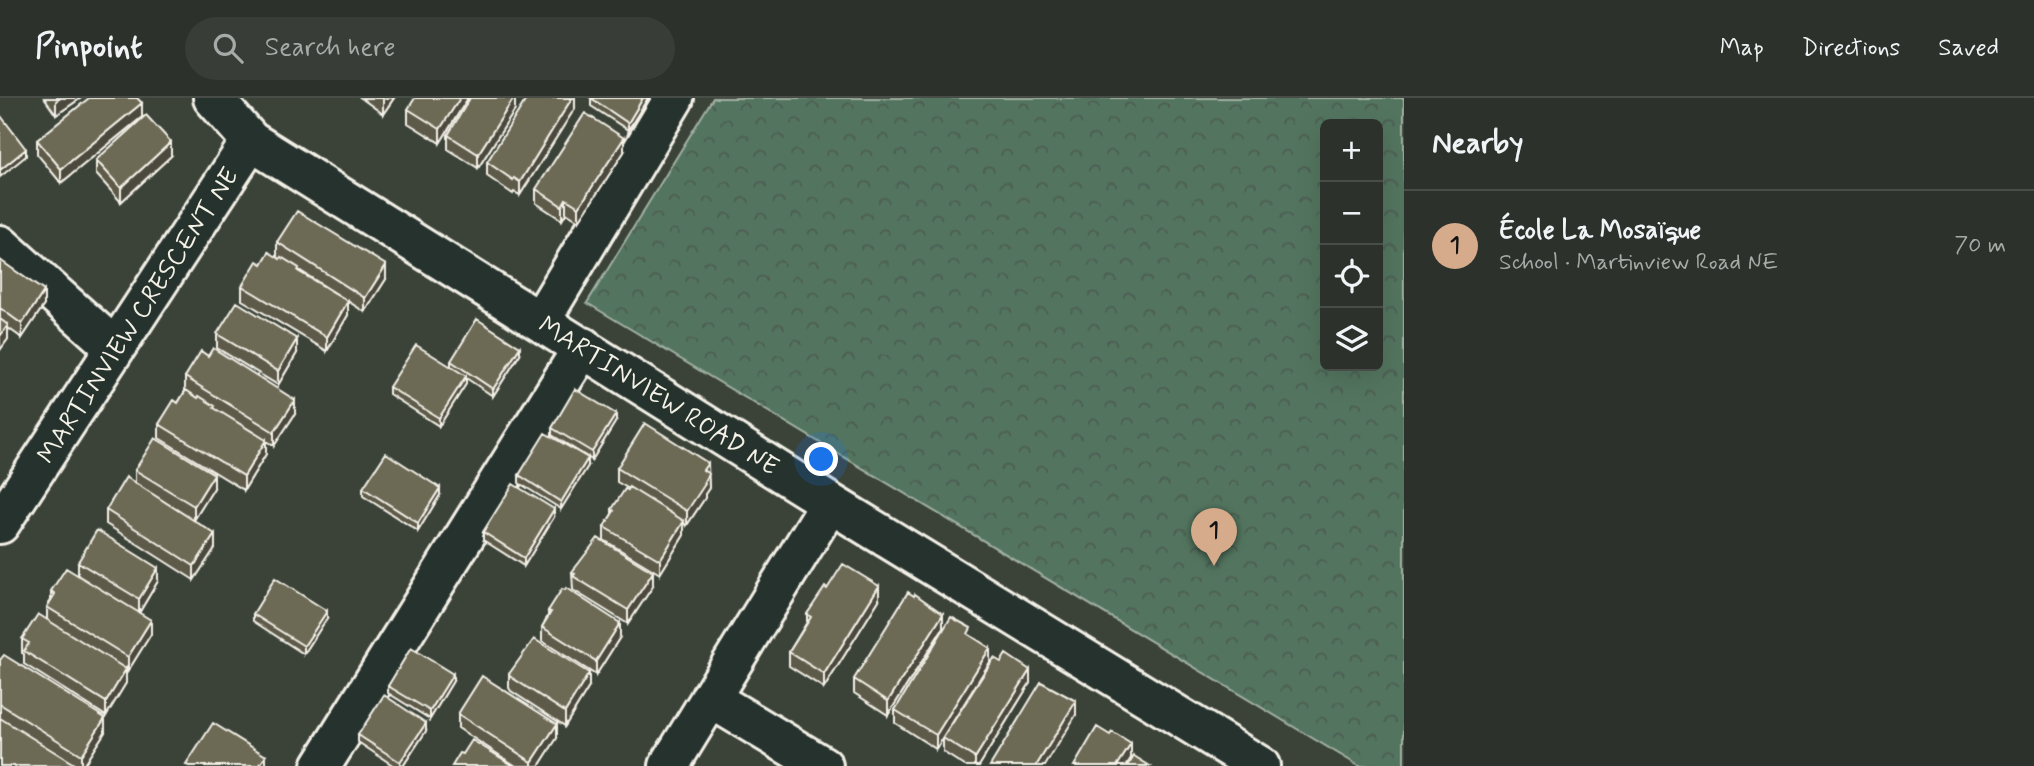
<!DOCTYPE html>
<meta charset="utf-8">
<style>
body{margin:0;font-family:Mynerve,sans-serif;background:#383e37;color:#f1f3f6}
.controls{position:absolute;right:21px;top:21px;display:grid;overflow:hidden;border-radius:10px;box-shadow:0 7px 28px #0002}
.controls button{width:63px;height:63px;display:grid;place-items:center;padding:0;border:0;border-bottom:2px solid #484d47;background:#2c322b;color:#f1f3f6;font:35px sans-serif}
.you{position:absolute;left:822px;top:362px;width:24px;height:24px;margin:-18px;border:5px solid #fff;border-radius:50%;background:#1a73e8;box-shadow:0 0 0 10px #1a73e833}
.badge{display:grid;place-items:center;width:46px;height:46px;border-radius:50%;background:#d6ab8b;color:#111;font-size:23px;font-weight:700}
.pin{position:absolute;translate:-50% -58px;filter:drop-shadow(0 2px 4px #0008)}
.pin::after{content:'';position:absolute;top:37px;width:24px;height:21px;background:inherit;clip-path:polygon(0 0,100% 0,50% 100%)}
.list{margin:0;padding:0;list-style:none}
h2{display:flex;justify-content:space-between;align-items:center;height:91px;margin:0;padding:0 28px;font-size:30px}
h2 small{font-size:23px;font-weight:400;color:#a6aaa9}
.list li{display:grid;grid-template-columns:46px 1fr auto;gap:21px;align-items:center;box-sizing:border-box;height:112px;padding:0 28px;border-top:2px solid #484d47}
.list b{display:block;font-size:26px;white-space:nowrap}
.list p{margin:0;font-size:23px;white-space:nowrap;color:#a6aaa9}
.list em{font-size:23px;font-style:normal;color:#a6aaa9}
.icon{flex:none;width:38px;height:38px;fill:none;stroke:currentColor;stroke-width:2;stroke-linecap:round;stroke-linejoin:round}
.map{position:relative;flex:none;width:1404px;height:668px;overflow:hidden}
header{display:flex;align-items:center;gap:42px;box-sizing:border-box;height:98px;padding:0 35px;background:#2c322b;border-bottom:2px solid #484d47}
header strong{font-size:33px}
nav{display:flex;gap:38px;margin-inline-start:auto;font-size:24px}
.search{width:490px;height:63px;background:#383e37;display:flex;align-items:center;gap:18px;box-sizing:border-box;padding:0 24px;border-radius:38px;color:#a6aaa9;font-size:26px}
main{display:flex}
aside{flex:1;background:#2c322b}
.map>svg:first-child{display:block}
</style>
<header>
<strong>Pinpoint</strong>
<div class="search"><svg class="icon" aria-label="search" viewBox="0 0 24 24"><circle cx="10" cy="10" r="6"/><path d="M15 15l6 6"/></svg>Search here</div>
<nav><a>Map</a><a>Directions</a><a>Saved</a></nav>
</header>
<main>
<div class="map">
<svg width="1404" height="668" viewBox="0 0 1404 668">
<defs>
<pattern id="park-crowns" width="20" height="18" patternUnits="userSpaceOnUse" patternTransform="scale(1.75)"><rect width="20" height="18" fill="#52745f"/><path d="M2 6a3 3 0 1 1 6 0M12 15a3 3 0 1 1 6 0" fill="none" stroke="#4d5c51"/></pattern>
</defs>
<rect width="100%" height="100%" fill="#3b4339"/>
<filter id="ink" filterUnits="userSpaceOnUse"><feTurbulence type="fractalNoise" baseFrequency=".0143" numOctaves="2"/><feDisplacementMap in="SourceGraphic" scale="14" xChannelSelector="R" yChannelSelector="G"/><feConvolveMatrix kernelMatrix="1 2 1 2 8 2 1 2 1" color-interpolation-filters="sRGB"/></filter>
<g filter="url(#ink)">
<path fill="url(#park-crowns)" stroke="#a3b2a4" stroke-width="2" fill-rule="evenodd" d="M713 0H1404V668H1359L587 205ZM1325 26H1378V268H1325Z"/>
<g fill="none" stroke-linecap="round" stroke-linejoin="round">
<defs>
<path id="minor" d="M213 0 251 43 830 405 1260 668
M0 147 115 250
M541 222 674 0
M0 426 251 43
M710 600 823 668
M321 668 583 249
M669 668 830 405"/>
</defs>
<use href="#minor" stroke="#f4f1e8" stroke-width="44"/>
<use href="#minor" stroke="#26332d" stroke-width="38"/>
</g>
<path fill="#5d5a49" stroke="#f4f1e8" stroke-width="2" d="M44 0H81L56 17Z
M361 0H394L383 16Z
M468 0 440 45 408 25V11Z
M515 0V12L478 70 448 51V37Z
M575 0V10L520 97 514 94 513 96 487 78V64Z
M591 0H648L628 32 591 8Z
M142 19 61 85 37 56V42Z
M624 54 579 123 566 115 562 122 536 105V91Z
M171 58 121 104 96 76V62Z
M277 144 386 181 365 214 299 172 348 217 327 253 242 202V188L277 158Z
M0 162 44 207 22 240 8 230V241L0 252Z
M217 236 297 255 278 287 217 250Z
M520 256 493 298 466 280V286L439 328 389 296V289L451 269V263Z
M185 279 295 316 274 348 266 343V356L244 392 159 340V326L178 305 185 293Z
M616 323 592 362 552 337V330Z
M588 368 561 411 519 385V377Z
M617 370 708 375 709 390 705 396V400L687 427 684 426V437L660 476 604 442V429L612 416V411L629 391 617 384Z
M135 372 214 390 194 422 215 450 194 482 106 426V412L135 385Z
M363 390 440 397 418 433 363 398Z
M554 419 524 468 483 442V434Z
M78 464 158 483 139 515 151 536 128 573 126 571V585L106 618 24 566V556L22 555V541L47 522V509L51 503V493L78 477Z
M572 474 653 488 628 526 573 492Z
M827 491 879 502 824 590 789 568V554L807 524V516Z
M548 513 620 539 596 577 542 543V529L548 518Z
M253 516 327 520 304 556 253 523Z
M943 530 888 617 854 595V581Z
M971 538 990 564 936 651 895 625V612Z
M0 562 105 634 83 668H76L74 667V668H0Z
M1001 564 1030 585 979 668H965L943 654V640Z
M509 576 589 589 565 628 511 593 509 590Z
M453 583 430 621 388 595V588Z
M458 616 557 640 539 668H516L458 630Z
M426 633 403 668H394L358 644V637Z"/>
<path fill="#4c4a3c" stroke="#f4f1e8" stroke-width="2" d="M61 0H81L56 17V3Z
M384 0H394L383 16V2Z
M460 0H468L440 45V31Z
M514 0H515V12L478 70V56Z
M572 0H575V10L520 97V84Z
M643 0H648L628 32V25Z
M142 5V19L61 85V71Z
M624 40V54L579 123V109Z
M171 44V58L121 104V90Z
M26 51V58L0 79V72Z
M566 101V115L562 122V108Z
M386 167V181L365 214V200Z
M44 193V207L22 240V226Z
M348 203V217L327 253V239Z
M8 227V241L0 252V238Z
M297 241V255L278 287V273Z
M520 249V256L493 298V291Z
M466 278V286L439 328V320Z
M295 302V316L274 348V334Z
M616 316V323L592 362V354Z
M266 342V356L244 392V378Z
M588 360V368L561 411V404Z
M708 365 709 390 705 396V400L687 427V413L703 372Z
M214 376V390L194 422V408Z
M440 390V397L418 433V425Z
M554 411V419L524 468V460Z
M684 423V437L660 476V462Z
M215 436V450L194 482V468Z
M158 470V483L139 515V501Z
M653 474V488L628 526V512Z
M879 488V502L824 590V576Z
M327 513V520L304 556V548Z
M943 516V530L888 617V603Z
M151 522V536L128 573V559Z
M620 525V539L596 577V563Z
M990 550V564L936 651V637Z
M126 571V585L106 618V604Z
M1030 572V585L979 668H975V660Z
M589 575V589L565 628V614Z
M453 576V583L430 621V613Z
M1076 603V617L1045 668H1036Z
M105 620V634L83 668H81V657Z
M426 625V633L403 668H400V664Z
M557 626V640L539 668H532V664Z
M1131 646V660L1126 668H1117Z
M266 658V666L264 668H259Z"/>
<path fill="#6c6955" stroke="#f4f1e8" stroke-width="2" d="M89 0H137L142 5 61 71 37 42Z
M415 0H460L440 31 408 11Z
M470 0H514L478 56 448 37Z
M527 0H572L520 84 514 80 513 82 487 64Z
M591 0H643L628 25Z
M585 15 624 40 579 109 566 101 562 108 536 91Z
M146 17 171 44 121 90 96 62Z
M1 18 26 51 0 72V20Z
M297 113 386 167 365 200 277 144Z
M269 154 280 161 281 159 299 170 298 173 348 203 327 239 242 188 257 163 262 166Z
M0 162 44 193 22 226 0 210Z
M237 204 297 241 278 273 217 236Z
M0 221 8 227 0 238Z
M477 221 520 249 493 291 451 263Z
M416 247 466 278 439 320 389 289Z
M213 250 295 302 274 334 185 279 201 253 208 258Z
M575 291 616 316 592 354 552 330Z
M186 292 198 300 199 298 215 308 214 310 266 342 244 378 159 326 174 302 178 305Z
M645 325 708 365 703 372 709 376 704 385 705 386 687 413 617 370Z
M545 335 588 360 561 404 519 377Z
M155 340 214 376 194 408 135 372Z
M386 355 440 390 418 425 363 390Z
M126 379 215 436 194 468 106 412Z
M513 386 554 411 524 460 483 434Z
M629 389 684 423 660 462 604 429 614 413 612 411 625 391 628 392Z
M97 432 158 470 139 501 78 464Z
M598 440 653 474 628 512 573 478 575 476 572 474Z
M843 466 879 488 824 576 789 554 811 519 807 516 825 489 827 491Z
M66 470 151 522 128 559 47 509 55 496 51 493Z
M275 480 327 513 304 548 253 516Z
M566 490 620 525 596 563 542 529 551 514 548 513 562 491 565 492Z
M908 494 914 498 915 496 943 516 888 603 854 581Z
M38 516 126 571 106 604 24 553 29 545 22 541Z
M951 519 971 530 968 536 990 550 936 637 895 612Z
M534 541 589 575 565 614 511 579 509 576Z
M411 550 453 576 430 613 388 588Z
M1006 556 1030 572 975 660 943 640 994 560 1001 564Z
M4 557 105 620 81 657 0 606V562Z
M482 578 557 626 532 664 458 616Z
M1041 584 1076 603 1036 668H990Z
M384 597 426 625 400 664 358 637Z
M0 620 74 666 73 668H0Z
M213 625 266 658 259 668H189L186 667Z
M1097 629 1110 637 1112 634 1131 646 1117 668H1074Z
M472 642 514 668H452L460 655 463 656Z
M1134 658 1150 668H1128Z"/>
</g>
<g text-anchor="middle" stroke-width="5" stroke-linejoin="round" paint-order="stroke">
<g font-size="26" fill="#f4f1e8" stroke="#26332d">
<text transform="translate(137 217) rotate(-57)" y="9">MARTINVIEW CRESCENT NE</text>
<text transform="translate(659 297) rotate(32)" y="9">MARTINVIEW ROAD NE</text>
</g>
</g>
</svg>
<div class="controls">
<button>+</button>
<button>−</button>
<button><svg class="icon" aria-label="locate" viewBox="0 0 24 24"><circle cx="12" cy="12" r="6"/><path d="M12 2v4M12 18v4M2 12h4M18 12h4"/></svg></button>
<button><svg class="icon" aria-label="layers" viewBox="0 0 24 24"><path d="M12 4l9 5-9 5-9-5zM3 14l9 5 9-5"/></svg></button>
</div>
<div class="you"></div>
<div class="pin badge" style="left:1214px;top:468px">1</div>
</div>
<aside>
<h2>Nearby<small></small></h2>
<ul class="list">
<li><span class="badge">1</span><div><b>École La Mosaïque</b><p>School · Martinview Road NE</p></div><em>70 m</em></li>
</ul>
</aside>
</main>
